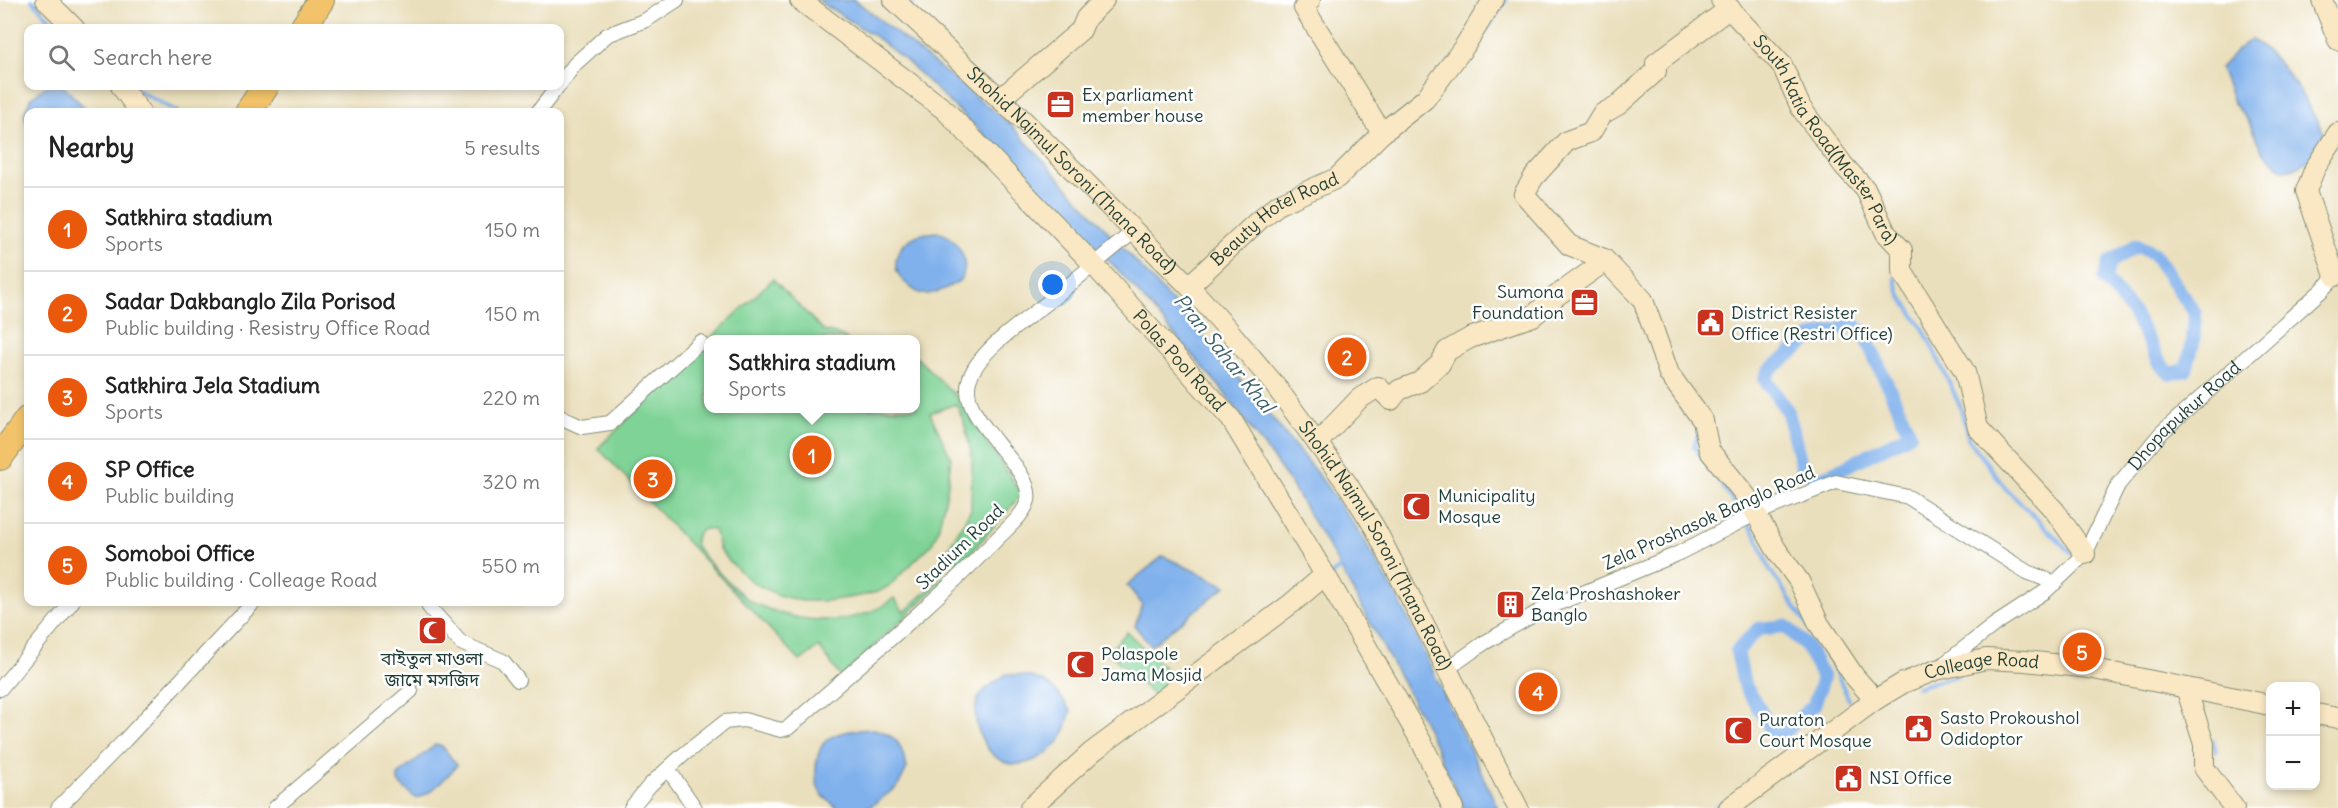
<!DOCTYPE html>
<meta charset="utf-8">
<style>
body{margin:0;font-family:Delius,"Noto Sans Bengali",sans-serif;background:#f6f6f6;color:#222}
.controls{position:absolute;right:18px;bottom:18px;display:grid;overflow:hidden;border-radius:12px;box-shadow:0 3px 9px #0003}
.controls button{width:54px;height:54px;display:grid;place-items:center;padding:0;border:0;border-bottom:2px solid #e0e0e0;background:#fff;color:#222;font:30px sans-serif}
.you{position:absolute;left:1053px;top:285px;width:21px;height:21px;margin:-15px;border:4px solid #fff;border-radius:50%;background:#1a73e8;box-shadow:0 0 0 9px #1a73e833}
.badge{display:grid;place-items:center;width:39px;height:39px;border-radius:50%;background:#ea580c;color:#fff;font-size:20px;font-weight:700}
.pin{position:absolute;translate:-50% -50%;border:3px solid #fff;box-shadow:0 2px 6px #0006}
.popup{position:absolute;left:704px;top:335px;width:216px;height:78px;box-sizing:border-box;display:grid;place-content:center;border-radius:12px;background:#fff;filter:drop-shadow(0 2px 4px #0005);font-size:20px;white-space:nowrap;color:#767676}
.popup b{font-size:22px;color:#222}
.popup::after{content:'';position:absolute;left:50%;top:100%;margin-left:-12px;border:12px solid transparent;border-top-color:#fff}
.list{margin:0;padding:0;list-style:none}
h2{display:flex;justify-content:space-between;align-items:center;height:78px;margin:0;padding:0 24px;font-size:26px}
h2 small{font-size:20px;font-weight:400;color:#767676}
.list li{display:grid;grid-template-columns:39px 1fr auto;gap:18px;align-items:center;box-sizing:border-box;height:84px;padding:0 24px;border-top:2px solid #e0e0e0}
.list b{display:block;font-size:22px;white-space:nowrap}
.list p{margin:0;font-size:20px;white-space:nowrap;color:#767676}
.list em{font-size:20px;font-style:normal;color:#767676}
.icon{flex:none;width:33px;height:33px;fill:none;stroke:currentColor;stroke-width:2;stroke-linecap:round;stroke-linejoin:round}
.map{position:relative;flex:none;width:2338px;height:808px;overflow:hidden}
.search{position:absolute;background:#fff;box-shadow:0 3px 9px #0003;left:24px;top:24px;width:540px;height:66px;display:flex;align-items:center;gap:15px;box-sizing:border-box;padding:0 21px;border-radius:12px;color:#767676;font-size:22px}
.panel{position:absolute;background:#fff;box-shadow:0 3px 9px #0003;left:24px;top:108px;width:540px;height:498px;border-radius:12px}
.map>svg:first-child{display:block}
</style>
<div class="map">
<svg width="2338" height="808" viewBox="0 0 2338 808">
<rect width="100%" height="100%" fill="#fff"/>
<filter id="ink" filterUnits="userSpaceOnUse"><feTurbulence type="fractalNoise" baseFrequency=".0167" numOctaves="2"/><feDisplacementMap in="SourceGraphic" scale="12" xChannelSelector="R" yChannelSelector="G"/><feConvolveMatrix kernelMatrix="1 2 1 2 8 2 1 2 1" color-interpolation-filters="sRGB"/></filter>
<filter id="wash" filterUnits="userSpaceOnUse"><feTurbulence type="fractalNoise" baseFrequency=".008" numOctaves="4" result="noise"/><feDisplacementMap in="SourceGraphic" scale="24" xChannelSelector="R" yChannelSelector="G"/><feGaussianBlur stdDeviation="1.35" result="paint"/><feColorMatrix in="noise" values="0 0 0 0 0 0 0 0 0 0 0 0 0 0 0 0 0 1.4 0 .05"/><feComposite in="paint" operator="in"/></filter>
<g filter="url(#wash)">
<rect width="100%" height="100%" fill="#eadfbc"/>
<path fill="#7fd396" stroke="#4f8865" stroke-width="1.5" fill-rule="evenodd" d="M773 279 824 331 840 335 847 339H710Z
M708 341V408H916V357L955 395 1022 494 962 563 841 677 819 647 800 661 598 448ZM956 404 964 422 972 456 971 509 947 551 958 563 904 612 894 598C860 625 810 625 771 610 765 607 756 605 750 601 735 590 706 561 695 545 694 534 701 527 712 529L715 532 719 549 730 562 752 582 778 595 802 601H825L855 597 878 592 889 586 932 544 938 530 947 491 951 458 930 413Z
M1127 632 1174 677 1155 697 1108 652Z"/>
<path fill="#80b1ec" stroke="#507790" stroke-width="1.5" d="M817 0H855L1010 124 1208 341 1265 409 1323 481 1360 533 1400 602 1498 808H1464L1424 722 1331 551 1288 479 1220 387 1119 271 981 132 905 60 873 35Z
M2251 39C2285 61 2304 98 2324 133L2321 149C2310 159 2299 169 2284 170L2262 151 2248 120 2234 104 2220 68 2237 50Z
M46 86H63L89 112H28V127L24 114 31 98Z
M937 232C956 235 974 264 959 281 950 286 936 295 924 294 918 294 913 289 908 285 887 269 895 245 918 235 924 233 931 233 937 232Z
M1163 556 1226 586 1151 646 1135 626 1142 604 1127 585Z
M1006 674C1041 676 1051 681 1071 711 1068 718 1067 726 1064 733 1053 755 1021 773 999 759 980 748 968 712 981 694 987 686 999 680 1006 674Z
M874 729C899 736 901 745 907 768L898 786 870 807 837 808C832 803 823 797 820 792 813 778 815 748 828 739 841 730 859 730 874 729Z
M436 744 442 746 457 765C449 775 429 797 415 798L398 782V775Z"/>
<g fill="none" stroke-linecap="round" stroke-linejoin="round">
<path stroke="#80b1ec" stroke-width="4" d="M32 0 58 28
M909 0 913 4
M1480 40 1506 0
M133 88 178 112
M1895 278 1900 295 1924 330 1947 378 1960 406 1968 438 2006 489 2071 552
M1698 434 1694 446 1743 515
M1747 522 1757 537 1770 570 1831 661 1849 700
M1331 575 1340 568
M1917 687 1959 675
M2213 741 2216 752
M1715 808 1723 802"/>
<path stroke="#80b1ec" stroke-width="14" d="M2137 245 2154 254 2195 313 2193 343 2186 370 2170 374 2161 365 2133 313 2104 278 2110 262Z
M1854 324 1865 336 1910 434 1819 480 1802 468 1788 412 1765 379 1769 371 1810 338Z
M1785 626 1807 646 1823 678 1814 705 1775 740 1769 725 1744 684 1737 651 1758 629Z"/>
</g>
</g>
<g filter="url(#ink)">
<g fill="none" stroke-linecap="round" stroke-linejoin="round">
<defs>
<g id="street">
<path d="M560 84 575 64 607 35 646 20 677 0"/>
<path d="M538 112 558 86"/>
<path d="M560 417 582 427 610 423 700 342"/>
<path d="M429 602V607L461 643 503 661 518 680"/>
<path id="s1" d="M1940 667 1994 625 2046 591 2085 554 2118 485 2161 433 2321 291 2335 276"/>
<path d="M1447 669 1484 643 1542 610 1675 555 1757 513 1836 482 1908 497 2027 572 2055 583"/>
<path d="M0 689 72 602"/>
<path d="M668 769 695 808"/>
<path d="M58 808 125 740 254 602"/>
<path d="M275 808 411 691"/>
<path d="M631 808 650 785 683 755 725 722 744 720 781 730 788 728C857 667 929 608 994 542 1005 530 1024 516 1028 500 1032 481 1006 455 996 442 983 425 963 403 969 381 977 350 1029 318 1052 299 1079 277 1106 254 1133 232"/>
</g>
<g id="secondary">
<path d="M46 0 74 28"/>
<path id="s2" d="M800 0 945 110 1093 264 1231 419 1327 578 1422 743 1453 808"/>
<path id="s3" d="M894 0 1027 124 1189 286 1225 326 1274 384 1348 485 1375 528 1518 808"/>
<path id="s4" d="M1721 0 1782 65 1801 108 1844 166 1866 190 1886 233 1902 250V271L1965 372 1978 428 2055 511 2085 554"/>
<path d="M2322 0 2338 40"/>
<path d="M1730 8 1656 63V71L1618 105 1602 114 1591 132 1567 141 1534 177 1524 194 1569 245 1604 259 1643 300 1669 374 1703 421 1709 450 1746 496 1776 549 1799 581 1819 624 1854 676 1875 700"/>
<path d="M121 86 140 112"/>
<path d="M1000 99 1081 30 1086 18 1104 0"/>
<path d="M1382 133 1425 99 1464 47 1493 0"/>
<path d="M2335 276 2306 191 2315 168 2338 133"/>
<path id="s5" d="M1189 286 1259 220 1279 204 1337 178 1382 133 1304 8 1310 0"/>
<path d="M1317 443 1359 399 1378 387 1391 400 1399 390 1420 382 1440 364 1447 351 1470 338 1533 316 1552 299 1597 267 1604 259"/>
<path d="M2186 688 2204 744V768L2234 808"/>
<path d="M2316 714 2338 718"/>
<path d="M1030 808 1092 752 1292 603 1325 575"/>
<path id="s6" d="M1729 808 1875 700 1903 683 1936 670 1986 659 2025 661 2089 668 2270 705"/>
</g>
<path id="highway" d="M303 28 321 0
M248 112 266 86
M0 457 28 419"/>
</defs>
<use href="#street" stroke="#848e78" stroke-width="16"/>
<use href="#secondary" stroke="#848e78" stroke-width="22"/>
<use href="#highway" stroke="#848e78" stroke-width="28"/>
<use href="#street" stroke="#fff" stroke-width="14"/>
<use href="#secondary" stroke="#fae7c3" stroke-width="20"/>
<use href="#highway" stroke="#f2c36a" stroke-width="26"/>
</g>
</g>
<defs>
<symbol id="office-square" viewBox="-11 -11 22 22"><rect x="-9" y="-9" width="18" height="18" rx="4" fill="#c8321e" stroke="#fff"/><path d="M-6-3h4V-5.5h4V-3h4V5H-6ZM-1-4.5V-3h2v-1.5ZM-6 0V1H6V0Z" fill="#fff"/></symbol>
<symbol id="civic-square" viewBox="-11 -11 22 22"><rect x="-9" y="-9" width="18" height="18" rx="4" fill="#c8321e" stroke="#fff"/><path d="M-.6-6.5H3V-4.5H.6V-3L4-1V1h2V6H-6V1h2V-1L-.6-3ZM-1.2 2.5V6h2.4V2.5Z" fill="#fff"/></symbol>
<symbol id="mosque-square" viewBox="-11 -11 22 22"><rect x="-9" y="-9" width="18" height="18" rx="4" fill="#c8321e" stroke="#fff"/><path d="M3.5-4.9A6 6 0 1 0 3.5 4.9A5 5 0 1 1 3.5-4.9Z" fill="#fff"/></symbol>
<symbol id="building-square" viewBox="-11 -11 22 22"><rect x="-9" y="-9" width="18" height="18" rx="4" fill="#c8321e" stroke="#fff"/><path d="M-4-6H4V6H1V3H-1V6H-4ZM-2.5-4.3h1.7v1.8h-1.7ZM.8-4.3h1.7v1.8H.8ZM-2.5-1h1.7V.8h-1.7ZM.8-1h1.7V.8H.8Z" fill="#fff"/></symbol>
</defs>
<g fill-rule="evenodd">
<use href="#office-square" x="1044" y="88" width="33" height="33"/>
<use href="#office-square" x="1568" y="286" width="33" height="33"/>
<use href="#civic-square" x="1694" y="306" width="33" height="33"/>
<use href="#mosque-square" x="1400" y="490" width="33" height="33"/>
<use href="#building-square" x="1494" y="588" width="33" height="33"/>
<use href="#mosque-square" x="416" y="614" width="33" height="33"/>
<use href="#mosque-square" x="1064" y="648" width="33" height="33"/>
<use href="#civic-square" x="1902" y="712" width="33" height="33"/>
<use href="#mosque-square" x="1722" y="714" width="33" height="33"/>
<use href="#civic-square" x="1832" y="762" width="33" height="33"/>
</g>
<g text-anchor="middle" stroke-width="5" stroke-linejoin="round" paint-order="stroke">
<g font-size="18" fill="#1f3d34" stroke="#fff" text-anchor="start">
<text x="1082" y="101">Ex parliament<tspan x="1082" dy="21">member house</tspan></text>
<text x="1564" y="298" text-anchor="end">Sumona<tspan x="1564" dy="21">Foundation</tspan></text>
<text x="1731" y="319">District Resister<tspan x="1731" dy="21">Office (Restri Office)</tspan></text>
<text x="1438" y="502">Municipality<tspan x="1438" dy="21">Mosque</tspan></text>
<text x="1531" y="600">Zela Proshashoker<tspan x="1531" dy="21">Banglo</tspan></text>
<text x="1101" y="660">Polaspole<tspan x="1101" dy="21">Jama Mosjid</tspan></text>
<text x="432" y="665" text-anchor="middle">বাইতুল মাওলা<tspan x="432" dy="21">জামে মসজিদ</tspan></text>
<text x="1940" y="724">Sasto Prokoushol<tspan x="1940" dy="21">Odidoptor</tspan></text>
<text x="1759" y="726">Puraton<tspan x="1759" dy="21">Court Mosque</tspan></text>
<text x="1869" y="784">NSI Office</text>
</g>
<g font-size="18" fill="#1f3d34" stroke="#fff">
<text dy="6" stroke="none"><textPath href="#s4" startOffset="176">South Katia Road(Master Para)</textPath></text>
<text dy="6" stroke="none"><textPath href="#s3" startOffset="246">Shohid Najmul Soroni (Thana Road)</textPath></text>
<text dy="6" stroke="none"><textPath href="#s5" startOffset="110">Beauty Hotel Road</textPath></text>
<text dy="6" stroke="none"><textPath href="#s2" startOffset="525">Polas Pool Road</textPath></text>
<text dy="6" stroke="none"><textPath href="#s1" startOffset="357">Dhopapukur Road</textPath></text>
<text transform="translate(1709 518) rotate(-24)" y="6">Zela Proshasok Banglo Road</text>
<text dy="6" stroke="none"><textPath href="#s3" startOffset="732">Shohid Najmul Soroni (Thana Road)</textPath></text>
<text transform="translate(960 547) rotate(-44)" y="6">Stadium Road</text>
<text dy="6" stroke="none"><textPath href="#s6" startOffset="296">Colleage Road</textPath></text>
</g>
<g font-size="20" font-style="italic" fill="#3c606b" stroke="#fff">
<text transform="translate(1224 353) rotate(51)" y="7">Pran Sahar Khal</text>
</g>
</g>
</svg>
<div class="controls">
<button>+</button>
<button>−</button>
</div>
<div class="you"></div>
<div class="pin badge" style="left:812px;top:455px">1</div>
<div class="popup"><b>Satkhira stadium</b>Sports</div>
<div class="pin badge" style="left:1347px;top:357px">2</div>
<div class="pin badge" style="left:653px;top:479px">3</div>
<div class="pin badge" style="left:1538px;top:692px">4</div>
<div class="pin badge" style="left:2082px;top:652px">5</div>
<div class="search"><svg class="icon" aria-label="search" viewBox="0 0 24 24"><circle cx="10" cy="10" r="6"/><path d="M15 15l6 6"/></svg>Search here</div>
<section class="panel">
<h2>Nearby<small>5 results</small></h2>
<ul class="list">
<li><span class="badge">1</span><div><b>Satkhira stadium</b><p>Sports</p></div><em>150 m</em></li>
<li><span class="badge">2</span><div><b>Sadar Dakbanglo Zila Porisod</b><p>Public building · Resistry Office Road</p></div><em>150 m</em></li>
<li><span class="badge">3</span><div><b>Satkhira Jela Stadium</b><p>Sports</p></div><em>220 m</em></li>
<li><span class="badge">4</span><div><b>SP Office</b><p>Public building</p></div><em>320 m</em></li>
<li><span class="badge">5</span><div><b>Somoboi Office</b><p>Public building · Colleage Road</p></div><em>550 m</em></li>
</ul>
</section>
</div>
